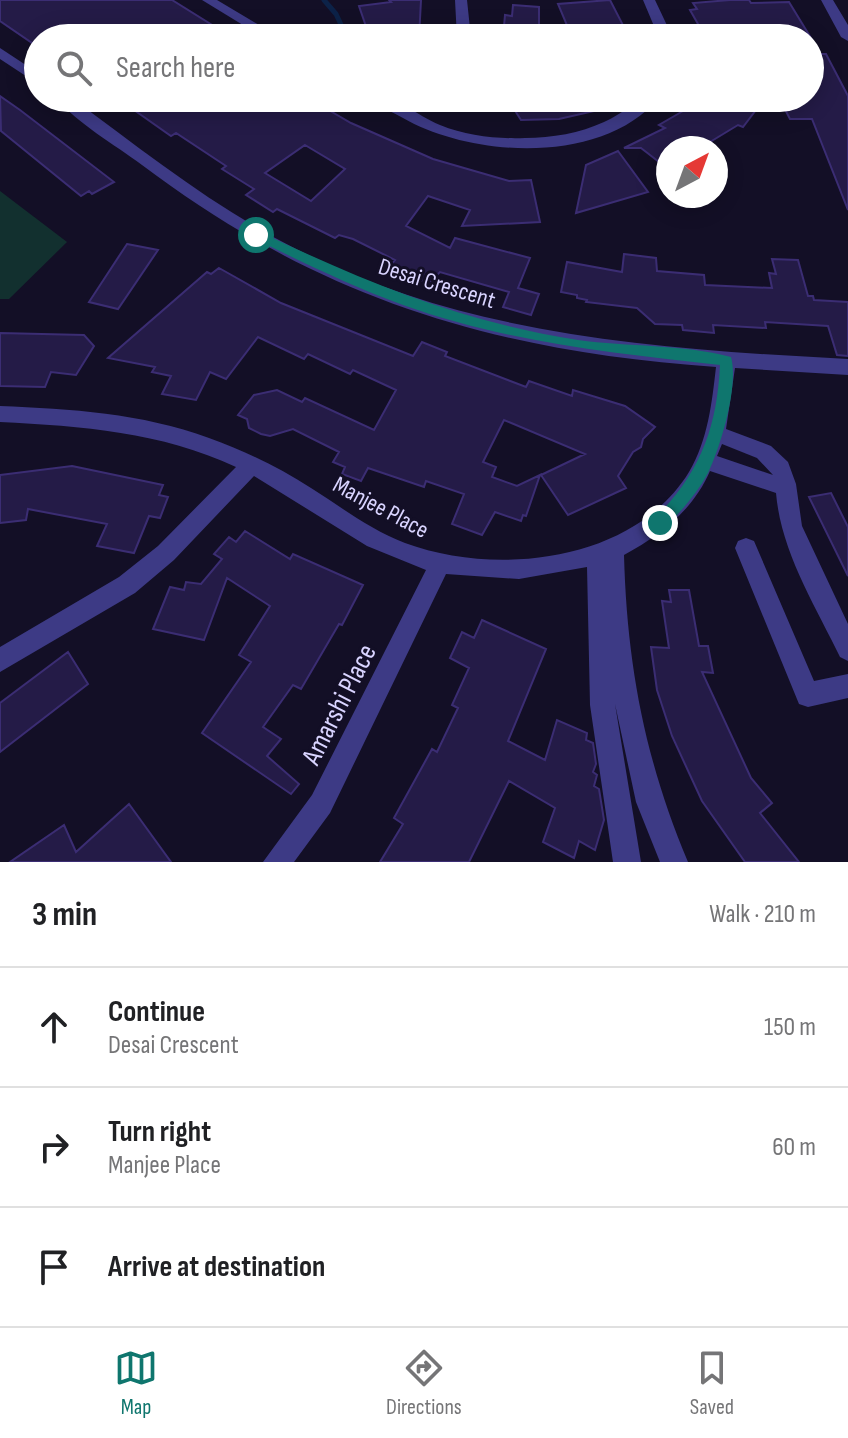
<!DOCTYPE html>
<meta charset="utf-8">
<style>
body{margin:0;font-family:"Sofia Sans Condensed",sans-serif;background:#f2f2f2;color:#202124}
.compass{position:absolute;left:656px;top:136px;width:72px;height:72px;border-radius:50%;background:#fff;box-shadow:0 4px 20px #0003;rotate:41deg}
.stop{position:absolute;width:24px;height:24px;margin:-18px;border:6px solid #0f766e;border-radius:50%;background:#fff}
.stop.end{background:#0f766e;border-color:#fff;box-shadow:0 2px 8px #0008}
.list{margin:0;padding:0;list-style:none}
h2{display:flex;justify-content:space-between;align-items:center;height:104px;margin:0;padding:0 32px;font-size:34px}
h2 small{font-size:26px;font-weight:400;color:#757577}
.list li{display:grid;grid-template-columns:52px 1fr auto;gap:24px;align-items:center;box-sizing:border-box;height:120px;padding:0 32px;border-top:2px solid #e0e0e0}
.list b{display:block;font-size:30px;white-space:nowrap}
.list p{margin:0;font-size:26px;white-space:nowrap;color:#757577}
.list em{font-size:26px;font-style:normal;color:#757577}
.icon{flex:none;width:44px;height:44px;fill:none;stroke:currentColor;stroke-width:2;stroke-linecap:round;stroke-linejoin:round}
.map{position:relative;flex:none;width:848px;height:862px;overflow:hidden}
.search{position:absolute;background:#fff;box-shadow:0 4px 20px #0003;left:24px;right:24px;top:24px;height:88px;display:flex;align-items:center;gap:20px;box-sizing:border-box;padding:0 28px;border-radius:44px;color:#757577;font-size:30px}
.sheet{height:464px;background:#fff}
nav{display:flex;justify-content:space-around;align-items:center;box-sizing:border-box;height:112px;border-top:2px solid #e0e0e0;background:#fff;font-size:22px;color:#757577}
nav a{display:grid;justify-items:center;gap:4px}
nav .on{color:#0f766e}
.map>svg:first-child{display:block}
</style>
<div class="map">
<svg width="848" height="862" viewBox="0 0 848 862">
<rect width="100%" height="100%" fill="#130f26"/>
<path fill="#12302f" d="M0 191 67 242 9 299H0Z"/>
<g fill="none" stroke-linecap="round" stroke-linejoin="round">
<path stroke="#0c2248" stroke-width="5" d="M324 0 336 14 344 31"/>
</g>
<path fill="#241b47" stroke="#3b2d73" stroke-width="2" fill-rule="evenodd" d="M0 0H172L212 25 187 38H38V47L0 21Z
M389 0H421L419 38H370L359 6 391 2Z
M610 0 626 31 571 35 558 4Z
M730 0H749L751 3 789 2 811 38H706L690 10 697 9 693 3Z
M513 5 539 7V38H503L505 15 512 16Z
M810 54H826L848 96V210L812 119H790L779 98H810Z
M0 96 20 110 114 182 92 194 89 191 81 196 1 131Z
M117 98H308L351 123 433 159 509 181 531 180 540 222 462 226 470 210 428 196 406 226 450 248 455 238 530 258 518 288 539 294 531 315 503 307 509 292 440 272 428 284 409 274 405 279 387 269 395 260 353 239 339 235 335 238 277 209 273 212 246 195 254 189 222 169 226 166 176 133 171 136ZM305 145 345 169 311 201 265 173Z
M507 98H615L616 106 559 119 521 120Z
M684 98H765L743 127 738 125 700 148H668V169L641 148H624L665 128 659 125 683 111Z
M618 151 648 192 576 213 586 165Z
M127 244 158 250 118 309 89 302Z
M624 254 656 258 657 271 704 275 705 285 772 288 769 273 776 274 772 259 798 260 808 296H813L814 300 848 302V356L837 355 828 326 765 322 766 328 713 325 714 333 683 330 682 325 655 324 637 308 586 302 587 300 577 298V295L561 292 567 262 622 272Z
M219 268 281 303 413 356 422 342 447 352 445 356 526 387 529 381 572 396 573 390 625 406 655 427 643 439 641 447 633 452 618 476 626 488 568 515 541 475 585 454 504 420 483 462 496 467 492 477 517 486 540 475 526 516 523 515 521 521 495 512 482 535 452 524 464 494 426 481 424 487 368 468 361 481 342 474 345 467 333 462 339 452 293 429 270 436 261 434 249 428 247 419 238 415 254 395 277 390 302 402 305 398 374 430 396 390 353 370 350 374 308 354 304 359 258 337 226 379 210 372 196 400 162 394 171 376 152 372 155 367 108 358 207 272 211 274Z
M0 333 84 335 94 346 76 375 51 372 45 387 0 386Z
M72 466 163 485 159 495 168 497 160 518 149 516 134 553 97 546 107 524 28 509 26 520 0 523V475Z
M831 493 848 527V576L809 497Z
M245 531 290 559 293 554 363 585 342 625 339 624 301 689 293 685 263 727 281 739 267 756 299 784 291 794 202 733 251 662 239 655 270 606 227 578 204 640 153 629 170 587 184 590 186 582 201 584 222 559 214 554 229 537 236 542Z
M669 590H689L699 646H708L713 673 702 672 751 778 772 803 760 813 799 862H745L702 801 672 736 657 690 651 647 669 648 662 601 671 602Z
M482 620 546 649 508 741 545 760 557 720 587 733 586 740 593 743 596 764 593 772 597 775 594 786 599 789 604 820 595 850 579 841 574 858 543 842 555 808 509 781 469 862H380L403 824 394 818 432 749 437 752 458 708 452 705 469 668 450 658 462 632 474 638Z
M68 652 88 684 0 752V703Z
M129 804 171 862H10L64 825 76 852Z"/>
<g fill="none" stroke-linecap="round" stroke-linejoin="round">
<path fill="#3d3a85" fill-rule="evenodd" d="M202 0H217L281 38H264Z
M455 0H467L471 38H457Z
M643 0H655L673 38H659Z
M821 0H833L848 25V41L841 37Z
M0 48 38 73V84L0 59Z
M56 98H72C134 144 195 192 261 230 444 335 643 348 848 359V375L735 368 726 429 771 446 788 462 796 484 802 526 848 624V661L840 657C815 605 781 552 776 493L710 471C693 510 661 535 624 555 627 665 645 760 688 862H660L636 802 615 704 641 862H613L590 705 587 567 519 579 446 574 330 813 294 862H263L312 795 426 570 367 546 254 476 174 560 135 593 0 672V647L119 577 158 546 236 467C161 432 82 426 0 422V406C71 409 141 413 209 438 245 451 278 467 311 488 341 507 371 530 405 543 497 577 634 562 689 472 708 440 712 402 716 367 494 351 321 300 142 165 114 144 78 124 56 98ZM722 444 757 458 773 475 717 456Z
M372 98C399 98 415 114 440 125 467 136 497 139 525 138 552 138 580 133 604 122 624 113 637 98 659 98 602 165 473 158 403 118 392 112 380 107 372 98Z
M746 538 754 541 814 681 848 674V698L808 707 799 704 735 548 738 541Z"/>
</g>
<path fill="#0f766e" d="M253 232H260C365 282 462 322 578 340 628 347 682 344 731 357 739 385 721 446 708 473 697 494 681 511 665 528H655V518C700 473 717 428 720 365 613 353 506 342 403 305 351 286 302 262 253 238Z"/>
<g text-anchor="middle" stroke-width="6" stroke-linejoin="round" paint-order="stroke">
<g font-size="24" fill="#d9d4ff" stroke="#130f26">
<text transform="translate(437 283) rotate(17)" y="8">Desai Crescent</text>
<text transform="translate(381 507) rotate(28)" y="8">Manjee Place</text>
</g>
<g font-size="28" fill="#d9d4ff" stroke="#130f26">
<text transform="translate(338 704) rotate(-63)" y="10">Amarshi Place</text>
</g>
</g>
</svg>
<svg class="compass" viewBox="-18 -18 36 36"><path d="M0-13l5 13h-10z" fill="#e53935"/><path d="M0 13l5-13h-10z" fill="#757577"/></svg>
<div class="stop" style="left:256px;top:235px"></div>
<div class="stop end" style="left:660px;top:523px"></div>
<div class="search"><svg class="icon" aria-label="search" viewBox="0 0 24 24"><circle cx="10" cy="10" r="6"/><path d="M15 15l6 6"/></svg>Search here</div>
</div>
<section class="sheet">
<h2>3 min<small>Walk · 210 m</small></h2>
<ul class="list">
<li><svg class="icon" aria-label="ahead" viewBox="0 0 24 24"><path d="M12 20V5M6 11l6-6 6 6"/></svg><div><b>Continue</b><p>Desai Crescent</p></div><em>150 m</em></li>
<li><svg class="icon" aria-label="right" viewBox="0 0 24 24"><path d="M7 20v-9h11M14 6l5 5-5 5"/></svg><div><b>Turn right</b><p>Manjee Place</p></div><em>60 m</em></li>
<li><svg class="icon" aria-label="arrive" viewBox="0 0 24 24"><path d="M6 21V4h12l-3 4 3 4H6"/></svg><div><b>Arrive at destination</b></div></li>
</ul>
</section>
<nav>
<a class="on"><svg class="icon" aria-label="map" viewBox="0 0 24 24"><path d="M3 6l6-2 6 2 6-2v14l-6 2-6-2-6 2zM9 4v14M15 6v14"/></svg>Map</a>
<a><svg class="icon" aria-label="directions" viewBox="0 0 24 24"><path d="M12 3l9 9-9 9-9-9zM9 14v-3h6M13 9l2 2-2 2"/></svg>Directions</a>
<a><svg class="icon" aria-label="saved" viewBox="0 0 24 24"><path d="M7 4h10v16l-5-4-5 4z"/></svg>Saved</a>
</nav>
